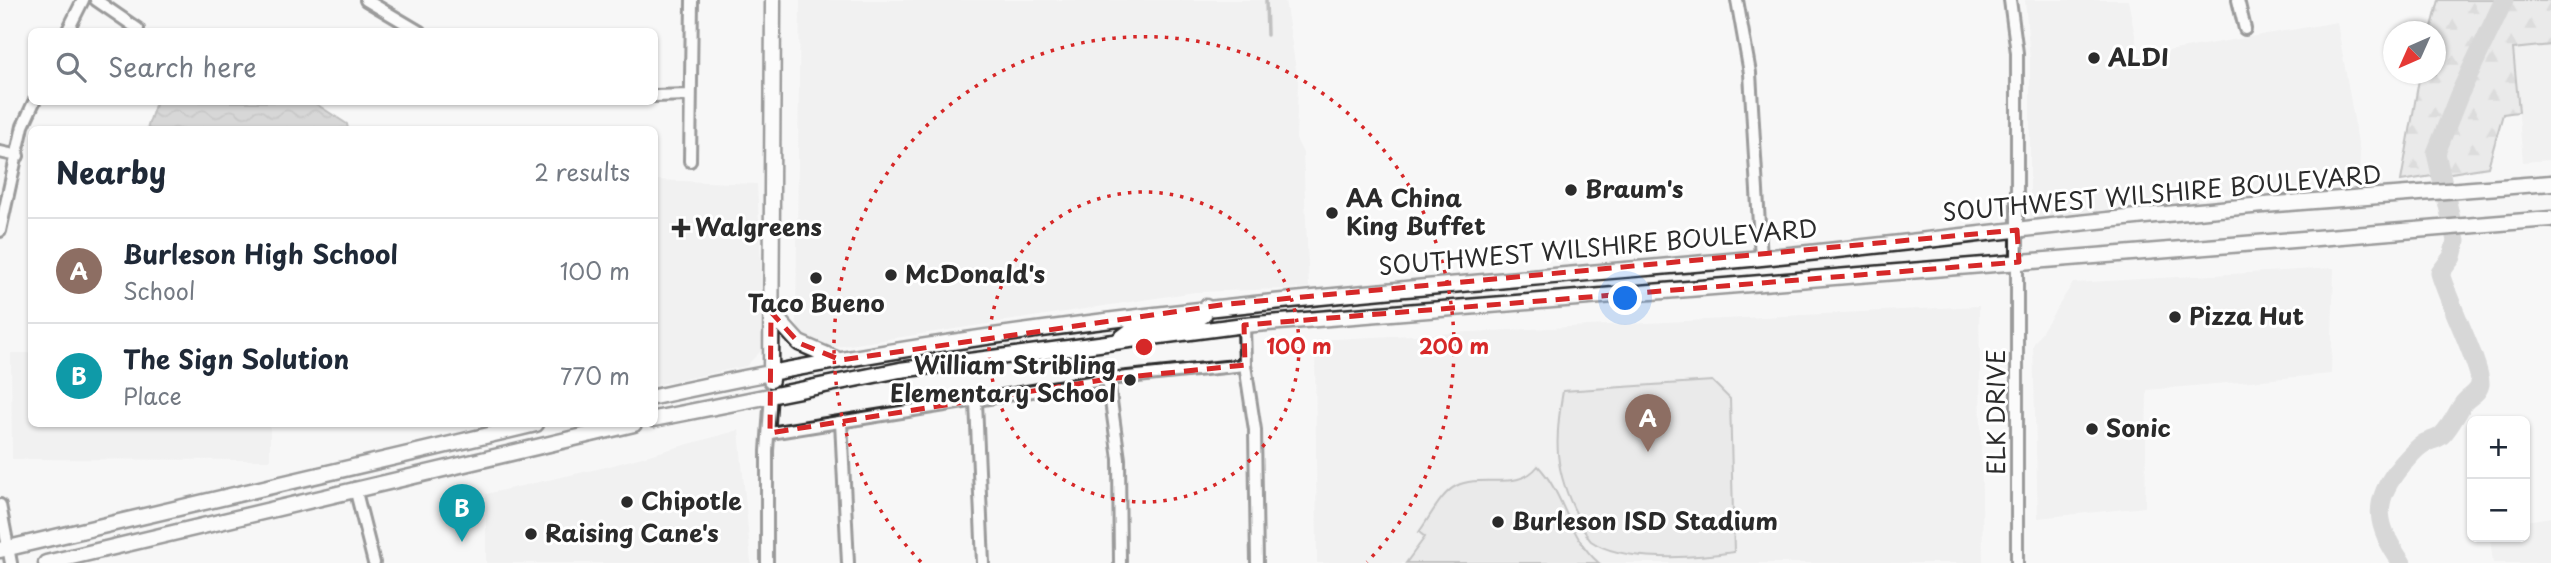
<!DOCTYPE html>
<meta charset="utf-8">
<style>
body{margin:0;font-family:"Playpen Sans",sans-serif;background:#f2f2f3;color:#1f2937}
.controls{position:absolute;right:21px;bottom:21px;display:grid;overflow:hidden;border-radius:10px;box-shadow:0 2px 5px #0004}
.controls button{width:63px;height:63px;display:grid;place-items:center;padding:0;border:0;border-bottom:2px solid #e0e1e3;background:#fff;color:#1f2937;font:35px sans-serif}
.compass{position:absolute;left:2383px;top:21px;width:63px;height:63px;border-radius:50%;background:#fff;box-shadow:0 2px 5px #0004;rotate:225deg}
.you{position:absolute;left:1626px;top:299px;width:24px;height:24px;margin:-18px;border:5px solid #fff;border-radius:50%;background:#1a73e8;box-shadow:0 0 0 10px #1a73e833}
.badge{display:grid;place-items:center;width:46px;height:46px;border-radius:50%;background:#111827;color:#fff;font-size:23px;font-weight:700}
.pin{position:absolute;translate:-50% -58px;filter:drop-shadow(0 2px 4px #0008)}
.pin::after{content:'';position:absolute;top:37px;width:24px;height:21px;background:inherit;clip-path:polygon(0 0,100% 0,50% 100%)}
.list{margin:0;padding:0;list-style:none}
h2{display:flex;justify-content:space-between;align-items:center;height:91px;margin:0;padding:0 28px;font-size:30px}
h2 small{font-size:23px;font-weight:400;color:#747a83}
.list li{display:grid;grid-template-columns:46px 1fr auto;gap:21px;align-items:center;box-sizing:border-box;height:105px;padding:0 28px;border-top:2px solid #e0e1e3}
.list b{display:block;font-size:26px;white-space:nowrap}
.list p{margin:0;font-size:23px;white-space:nowrap;color:#747a83}
.list em{font-size:23px;font-style:normal;color:#747a83}
.icon{flex:none;width:38px;height:38px;fill:none;stroke:currentColor;stroke-width:2;stroke-linecap:round;stroke-linejoin:round}
.map{position:relative;flex:none;width:2551px;height:563px;overflow:hidden}
.search{position:absolute;background:#fff;box-shadow:0 2px 5px #0004;left:28px;top:28px;width:630px;height:77px;display:flex;align-items:center;gap:18px;box-sizing:border-box;padding:0 24px;border-radius:10px;color:#747a83;font-size:26px}
.panel{position:absolute;background:#fff;box-shadow:0 2px 5px #0004;left:28px;top:126px;width:630px;height:301px;border-radius:10px}
.map>svg:first-child{display:block}
</style>
<div class="map">
<svg width="2551" height="563" viewBox="0 0 2551 563">
<defs>
<pattern id="forest-firs" width="22" height="20" patternUnits="userSpaceOnUse" patternTransform="scale(1.75)"><rect width="22" height="20" fill="#d9d9d9"/><path d="M5 1l3.5 6h-7zM16 11l3.5 6h-7z" fill="#bababa"/></pattern>
<pattern id="water-waves" width="16" height="10" patternUnits="userSpaceOnUse" patternTransform="scale(1.75)"><rect width="16" height="10" fill="#b0b0b0"/><path d="M0 5q4-4 8 0t8 0" fill="none" stroke="#8f8f8f"/></pattern>
</defs>
<rect width="100%" height="100%" fill="#f7f7f7"/>
<filter id="ink" filterUnits="userSpaceOnUse"><feTurbulence type="fractalNoise" baseFrequency=".0143" numOctaves="2"/><feDisplacementMap in="SourceGraphic" scale="14" xChannelSelector="R" yChannelSelector="G"/><feConvolveMatrix kernelMatrix="1 2 1 2 8 2 1 2 1" color-interpolation-filters="sRGB"/></filter>
<g filter="url(#ink)">
<path fill="#e8e8e8" d="M800 0H1285L1298 82 1296 139 1303 153 1309 288 1195 292 823 349 811 345 800 335 796 320Z
M2025 0H2128L2139 56 2337 22 2360 154 2359 184 2220 194 2030 220V59Z
M2551 45V160L2523 162 2513 49Z
M655 180 757 184 764 324 761 351 746 366 655 385Z
M2334 268 2331 374 2147 390 2145 507 2038 518 2033 345 2073 283Z
M1979 306 1983 563H1317L1315 340Z
M11 353H31L32 424H270V460L12 459Z
M739 430 751 563H486V494L606 467Z
M2551 517V563H2493L2490 537H2525V521Z"/>
<path fill="url(#forest-firs)" stroke="#828282" stroke-width="2" d="M2439 0H2551V45L2513 49 2519 112 2503 114 2488 167 2401 181 2420 74H2436V32L2431 31Z"/>
<path fill="#d9d9d9" stroke="#828282" stroke-width="2" d="M1712 381 1730 399 1734 552C1696 558 1622 563 1591 541 1585 535 1582 524 1578 517 1554 471 1554 441 1563 391Z
M1538 466C1565 494 1568 537 1599 563H1406L1425 537 1419 532C1429 519 1441 493 1456 486 1482 473 1518 492 1538 466Z"/>
<path fill="url(#water-waves)" stroke="#7b7b7b" stroke-width="2" d="M156 102H313L347 124 348 129H147Z"/>
<g fill="none" stroke-linecap="round" stroke-linejoin="round">
<path stroke="#7b7b7b" stroke-width="3.5" d="M1266 0 1267 35"/>
<path stroke="#b0b0b0" stroke-width="19" d="M2402 563C2376 527 2371 502 2400 467 2406 460 2415 449 2423 444 2429 440 2437 440 2442 435 2451 426 2456 414 2463 404 2468 396 2478 395 2480 384 2482 368 2446 297 2440 273L2452 257 2456 241 2436 153 2459 95 2504 0"/>
<defs>
<path id="minor" d="M96 0 138 29
M366 0 420 32
M1737 0 1750 73 1761 258
M2010 0 2017 53V563
M2238 0 2245 29
M67 32 83 0
M654 96 690 95
M0 152 18 156
M690 161 692 0
M0 231 23 126 34 102
M1244 325 1245 365 1255 430 1257 563
M1108 379 1119 459 1120 563
M976 402 983 563
M841 422 848 563
M770 433 1108 379 1245 365
M355 488 374 563
M0 505 11 563
M767 563V451L771 394"/>
<path id="major" d="M771 312 799 343 836 359
M1117 341 1134 328 1196 320 1204 315 1206 307
M771 380 773 0
M654 397C1009 318 1368 292 1729 261 1882 247 2035 226 2187 212 2308 200 2430 193 2551 183
M654 419 900 370 1244 325 2551 219
M0 550 536 424
M46 563 634 424"/>
</defs>
<use href="#minor" stroke="#2b2b2b" stroke-width="16"/>
<use href="#major" stroke="#2b2b2b" stroke-width="19"/>
<use href="#minor" stroke="#fff" stroke-width="10"/>
<use href="#major" stroke="#fff" stroke-width="14"/>
</g>
</g>
<path d="M0 0H2551V563H0ZM2017 230 2019 262 1244 325 1245 365 1108 379 770 433 771 312 799 343 841 360 1228 304Z" fill="#f7f7f7" fill-opacity=".55" fill-rule="evenodd"/>
<path fill="none" stroke="#d62828" stroke-width="5" stroke-dasharray="14 9" stroke-linejoin="round" d="M2017 230 2019 262 1244 325 1245 365 1108 379 770 433 771 312 799 343 841 360 1228 304Z"/>
<g fill="none" stroke="#d62828" stroke-width="3.5" stroke-dasharray="3.5 7">
<circle cx="1144" cy="347" r="155"/>
<path d="M921 562A310 310 0 1 1 1367 562"/>
</g>
<g fill="#2b2b2b" stroke="#fff" stroke-width="2.5">
<circle cx="2094" cy="58" r="7"/>
<circle cx="1571" cy="190" r="7"/>
<circle cx="1332" cy="213" r="7"/>
<path d="M677.5 217.5h7v7h7v7h-7v7h-7v-7h-7v-7h7z"/>
<circle cx="891" cy="275" r="7"/>
<circle cx="816" cy="278" r="7"/>
<circle cx="2175" cy="317" r="7"/>
<circle cx="1130" cy="380" r="7"/>
<circle cx="2092" cy="429" r="7"/>
<circle cx="627" cy="502" r="7"/>
<circle cx="1498" cy="522" r="7"/>
<circle cx="531" cy="534" r="7"/>
</g>
<g text-anchor="middle" stroke-width="6" stroke-linejoin="round" paint-order="stroke">
<g font-size="24" font-weight="bold" fill="#2b2b2b" stroke="#fff" text-anchor="start">
<text x="2108" y="66">ALDI</text>
<text x="1585" y="198">Braum's</text>
<text x="1346" y="207">AA China<tspan x="1346" dy="28">King Buffet</tspan></text>
<text x="695" y="236">Walgreens</text>
<text x="905" y="283">McDonald's</text>
<text x="816" y="312" text-anchor="middle">Taco Bueno</text>
<text x="2189" y="325">Pizza Hut</text>
<text x="1116" y="374" text-anchor="end">William Stribling<tspan x="1116" dy="28">Elementary School</tspan></text>
<text x="2106" y="437">Sonic</text>
<text x="641" y="510">Chipotle</text>
<text x="1512" y="530">Burleson ISD Stadium</text>
<text x="545" y="542">Raising Cane's</text>
</g>
<g font-size="24" fill="#2b2b2b" stroke="#fff">
<text transform="translate(2162 194) rotate(-5)" y="8">SOUTHWEST WILSHIRE BOULEVARD</text>
<text transform="translate(1598 248) rotate(-5)" y="8">SOUTHWEST WILSHIRE BOULEVARD</text>
<text transform="translate(1997 412) rotate(-90)" y="8">ELK DRIVE</text>
</g>
</g>
<circle cx="1144" cy="347" r="10" fill="#d62828" stroke="#fff" stroke-width="3.5"/>
<g font-size="21" text-anchor="middle" font-weight="bold" fill="#d62828" stroke="#fff" stroke-width="6" stroke-linejoin="round" paint-order="stroke">
<text x="1299" y="354">100 m</text>
<text x="1454" y="354">200 m</text>
</g>
</svg>
<div class="controls">
<button>+</button>
<button>−</button>
</div>
<svg class="compass" viewBox="-18 -18 36 36"><path d="M0-13l5 13h-10z" fill="#e53935"/><path d="M0 13l5-13h-10z" fill="#747a83"/></svg>
<div class="you"></div>
<div class="pin badge" style="left:1648px;top:452px;background:#8d6e63">A</div>
<div class="pin badge" style="left:462px;top:542px;background:#0f9aa8">B</div>
<div class="search"><svg class="icon" aria-label="search" viewBox="0 0 24 24"><circle cx="10" cy="10" r="6"/><path d="M15 15l6 6"/></svg>Search here</div>
<section class="panel">
<h2>Nearby<small>2 results</small></h2>
<ul class="list">
<li><span class="badge" style="background:#8d6e63">A</span><div><b>Burleson High School</b><p>School</p></div><em>100 m</em></li>
<li><span class="badge" style="background:#0f9aa8">B</span><div><b>The Sign Solution</b><p>Place</p></div><em>770 m</em></li>
</ul>
</section>
</div>
